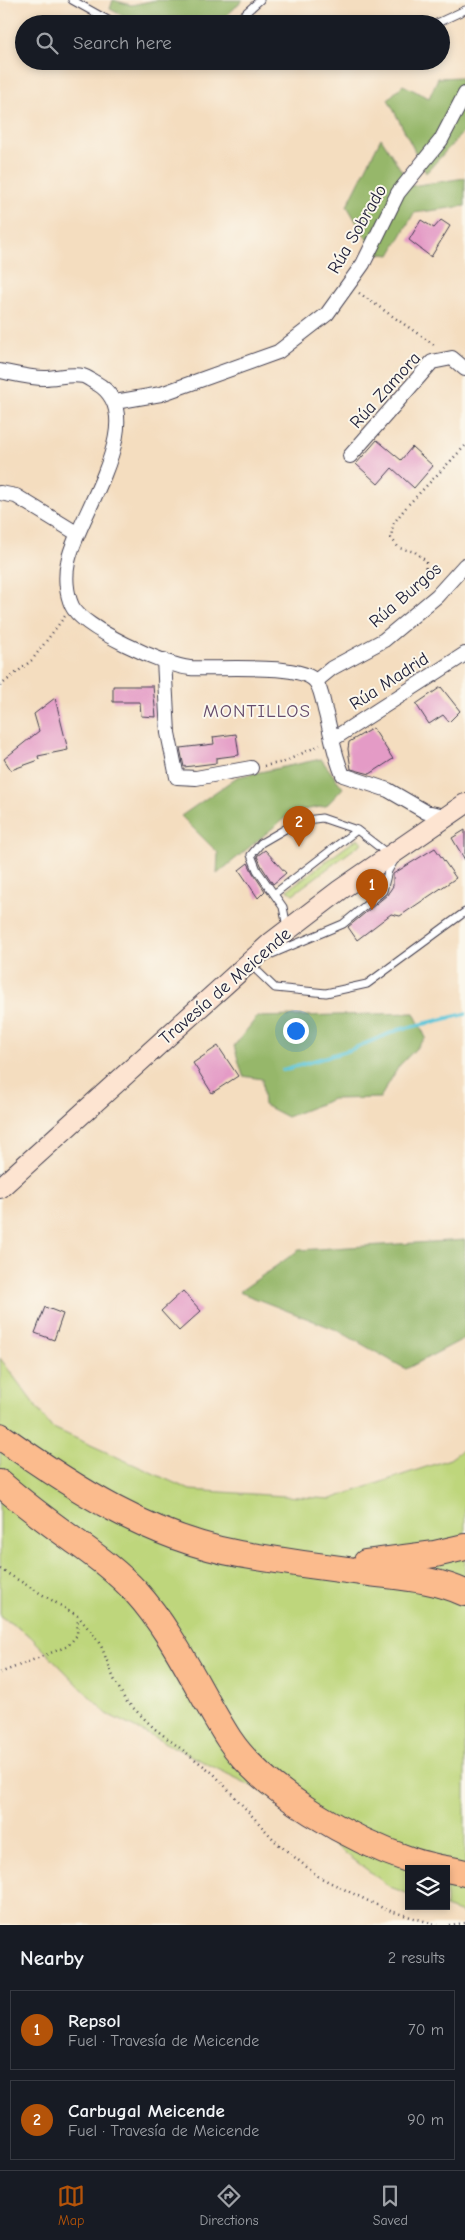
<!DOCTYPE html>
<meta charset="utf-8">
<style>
body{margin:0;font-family:"Comic Neue",sans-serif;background:#20242c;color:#f1f3f6}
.controls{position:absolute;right:15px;bottom:15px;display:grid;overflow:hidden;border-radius:0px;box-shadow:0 2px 8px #0003}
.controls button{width:45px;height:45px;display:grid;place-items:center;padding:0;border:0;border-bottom:1px solid #363941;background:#171b24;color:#f1f3f6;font:25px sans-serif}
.you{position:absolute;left:295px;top:1030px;width:18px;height:18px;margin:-12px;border:4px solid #fff;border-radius:50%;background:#1a73e8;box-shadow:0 0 0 8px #1a73e833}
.badge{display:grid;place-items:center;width:32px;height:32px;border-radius:50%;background:#b45309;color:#fff;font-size:16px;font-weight:700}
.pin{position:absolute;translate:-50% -41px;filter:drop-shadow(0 1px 2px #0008)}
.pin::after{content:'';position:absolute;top:26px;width:18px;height:15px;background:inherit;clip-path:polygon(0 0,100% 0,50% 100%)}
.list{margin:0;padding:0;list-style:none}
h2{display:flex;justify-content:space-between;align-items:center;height:65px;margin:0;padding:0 20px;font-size:21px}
h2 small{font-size:16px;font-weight:400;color:#9ea1a6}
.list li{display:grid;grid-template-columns:32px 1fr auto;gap:15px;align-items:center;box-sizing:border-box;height:80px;margin:0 10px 10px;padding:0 10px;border:1px solid #363941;border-radius:0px}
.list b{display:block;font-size:19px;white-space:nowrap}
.list p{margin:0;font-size:16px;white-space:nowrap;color:#9ea1a6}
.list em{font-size:16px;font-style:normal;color:#9ea1a6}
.icon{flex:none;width:28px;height:28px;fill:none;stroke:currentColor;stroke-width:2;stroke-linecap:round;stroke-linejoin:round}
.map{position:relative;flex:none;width:465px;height:1925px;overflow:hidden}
.search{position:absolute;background:#171b24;box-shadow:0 2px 8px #0003;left:15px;right:15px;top:15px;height:55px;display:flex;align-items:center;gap:12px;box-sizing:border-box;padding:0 18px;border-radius:28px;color:#9ea1a6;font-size:19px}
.sheet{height:245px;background:#171b24}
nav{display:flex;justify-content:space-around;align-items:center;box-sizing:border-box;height:70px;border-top:1px solid #363941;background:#171b24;font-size:14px;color:#9ea1a6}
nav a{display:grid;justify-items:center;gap:2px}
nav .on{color:#b45309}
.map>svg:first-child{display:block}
</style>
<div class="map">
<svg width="465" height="1925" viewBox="0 0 465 1925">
<rect width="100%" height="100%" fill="#fbf7ec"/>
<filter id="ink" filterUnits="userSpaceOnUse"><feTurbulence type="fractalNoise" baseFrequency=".02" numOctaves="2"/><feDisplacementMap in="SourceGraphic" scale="10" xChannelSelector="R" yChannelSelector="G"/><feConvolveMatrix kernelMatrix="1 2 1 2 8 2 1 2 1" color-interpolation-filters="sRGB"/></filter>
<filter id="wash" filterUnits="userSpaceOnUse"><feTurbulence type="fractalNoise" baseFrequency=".0096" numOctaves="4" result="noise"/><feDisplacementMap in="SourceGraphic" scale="20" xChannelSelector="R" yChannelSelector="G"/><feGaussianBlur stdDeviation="1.12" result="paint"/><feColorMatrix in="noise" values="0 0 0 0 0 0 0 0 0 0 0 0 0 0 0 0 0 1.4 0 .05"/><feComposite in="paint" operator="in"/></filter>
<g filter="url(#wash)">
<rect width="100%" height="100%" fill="#f4ddbf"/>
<path fill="#bed67b" stroke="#707c5b" d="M358 838 362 843 293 894 287 890Z
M0 1358 51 1427 190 1490 331 1499 450 1459 465 1448V1914L443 1906H446V1869H409V1894L390 1887 264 1792 107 1714 30 1636 0 1616Z"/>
<path fill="#96b76b" stroke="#5c6c53" d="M113 0 131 5 156 0H243L224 18 210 24H138L110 9Z
M460 77 465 95V130L426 173 388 99 403 85 429 98 438 78Z
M381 138 411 186 465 178V206L414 213 390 255 375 253 347 206Z
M321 759 343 788 326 806 292 812 217 874 218 853 181 816 237 777Z
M414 1013 426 1038 399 1066 380 1098 333 1099 287 1117 264 1105 262 1079 243 1076 234 1046 257 1017Z
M465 1240V1338L406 1369 337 1330 239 1292 299 1250Z"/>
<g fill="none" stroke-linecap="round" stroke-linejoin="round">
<path stroke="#5dc6d9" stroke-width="4" d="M283 1070 350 1050 398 1030 465 1014"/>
</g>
<g id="blocks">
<path fill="#e49bc6" d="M421 220 434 228 441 220 450 226 431 257 409 240Z
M377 440 401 460 412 447 433 466 414 488 392 468 378 484 356 464Z
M113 686H153L156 717 141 716 140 702H113Z
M441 687 460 711 449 722 443 715 429 724 416 704Z
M55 698 68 750 38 756 39 760 11 770 4 759 39 731 34 714Z
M373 728 393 759 370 774 351 769 348 749 349 742Z
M236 734 239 755 216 758V763L184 767 180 748 214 744 213 737Z
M465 830V860L452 838Z
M435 848 456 878 400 916 391 914 357 940 348 927 387 895 393 886V874Z
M265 850 286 873 273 884 262 867 257 856Z
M248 863 253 873 265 891 258 898 239 870Z
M218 1046 238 1076 212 1093 193 1063Z
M183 1291 201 1311 179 1331 161 1311Z
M45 1307 63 1314 54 1340 35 1333Z"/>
</g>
</g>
<g filter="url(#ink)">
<use href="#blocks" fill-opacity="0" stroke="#423e4f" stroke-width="1"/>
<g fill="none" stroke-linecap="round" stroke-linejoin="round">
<defs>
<path id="service" d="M72 0 115 24
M233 24 260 0
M435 24 465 10
M274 894 357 830
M287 927 283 907 257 870 251 855 261 843 299 821 322 818 357 830 388 854
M267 956 343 924 383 891 388 871 394 861
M250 964 275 988 326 993 367 984 465 912"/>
<path id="minor" d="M0 371C15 374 30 378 45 378 56 378 71 373 83 376 87 377 92 381 96 383 154 415 76 518 68 562 65 576 66 593 72 606 82 628 166 666 190 668 215 670 302 662 316 682 321 689 323 701 325 710 331 732 334 755 343 775L388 790 426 812 446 816
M115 402 161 394 278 352 327 314 363 264 398 193 441 140 465 94
M350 456 432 362 452 358 465 369
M0 493 16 496 78 534
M164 660 168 733 177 777 196 778 251 768
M316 681 332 668 384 640 437 596 465 565
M333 739 465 654"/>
<path id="secondary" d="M0 1188 272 942 340 890 465 804"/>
<path id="motorway" d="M0 1436C72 1487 150 1538 239 1554 280 1561 321 1567 362 1572 397 1577 433 1578 465 1593
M0 1483C23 1503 47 1521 72 1539 94 1555 117 1571 136 1592 175 1635 198 1691 229 1739 265 1793 353 1841 413 1861 430 1867 448 1869 465 1873
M366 1563 435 1554 465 1547"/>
</defs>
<use href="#service" stroke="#423e4f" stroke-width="9"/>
<use href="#minor" stroke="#423e4f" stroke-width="16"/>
<use href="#secondary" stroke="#423e4f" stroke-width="22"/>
<use href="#motorway" stroke="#423e4f" stroke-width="28"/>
<path stroke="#423e4f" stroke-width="2.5" stroke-dasharray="1 4" stroke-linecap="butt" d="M359 293 437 347
M425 588 426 561 415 552 399 548 391 538 393 524 407 506 465 446
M0 686 32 660 65 616
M264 766 284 762 320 745
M0 1569 78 1616 100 1643 114 1679 126 1701 155 1729 213 1773 277 1843 319 1877 387 1910 438 1925
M0 1673 68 1646 77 1635 78 1618
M449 1925 465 1923"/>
<use href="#service" stroke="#fff" stroke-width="7"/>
<use href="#minor" stroke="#fff" stroke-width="14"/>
<use href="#secondary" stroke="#fde4d1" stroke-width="20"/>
<use href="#motorway" stroke="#fbbb8d" stroke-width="26"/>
</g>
</g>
<g text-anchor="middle" stroke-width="4" stroke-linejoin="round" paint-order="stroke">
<g font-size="18" fill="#22223b" stroke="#fbf7ec">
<text transform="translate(357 229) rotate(-60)" y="6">Rúa Sobrado</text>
<text transform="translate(385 390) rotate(-48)" y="6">Rúa Zamora</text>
<text transform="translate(405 595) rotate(-41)" y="6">Rúa Burgos</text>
<text transform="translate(389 681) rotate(-33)" y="6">Rúa Madrid</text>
<text transform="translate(225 986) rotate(-41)" y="6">Travesía de Meicende</text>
</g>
<g font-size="19" letter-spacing="1" fill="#664c6c" stroke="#fbf7ec">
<text x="257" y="717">MONTILLOS</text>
</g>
</g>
</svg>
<div class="controls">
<button><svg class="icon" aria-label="layers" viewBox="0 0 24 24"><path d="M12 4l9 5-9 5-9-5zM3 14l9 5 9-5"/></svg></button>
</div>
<div class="you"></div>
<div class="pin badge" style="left:372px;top:910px">1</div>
<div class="pin badge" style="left:299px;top:847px">2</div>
<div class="search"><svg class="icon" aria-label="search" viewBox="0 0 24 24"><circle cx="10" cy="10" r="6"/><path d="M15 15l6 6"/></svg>Search here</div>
</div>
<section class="sheet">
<h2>Nearby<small>2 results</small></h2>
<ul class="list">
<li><span class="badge">1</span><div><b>Repsol</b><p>Fuel · Travesía de Meicende</p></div><em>70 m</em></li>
<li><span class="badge">2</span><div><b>Carbugal Meicende</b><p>Fuel · Travesía de Meicende</p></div><em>90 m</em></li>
</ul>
</section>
<nav>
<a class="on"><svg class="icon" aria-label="map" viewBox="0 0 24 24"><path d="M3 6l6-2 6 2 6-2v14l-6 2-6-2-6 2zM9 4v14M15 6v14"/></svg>Map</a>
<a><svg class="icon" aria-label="directions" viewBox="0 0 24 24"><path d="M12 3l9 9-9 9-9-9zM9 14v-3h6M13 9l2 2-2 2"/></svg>Directions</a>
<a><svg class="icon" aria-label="saved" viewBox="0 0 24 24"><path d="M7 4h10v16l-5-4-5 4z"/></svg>Saved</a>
</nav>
